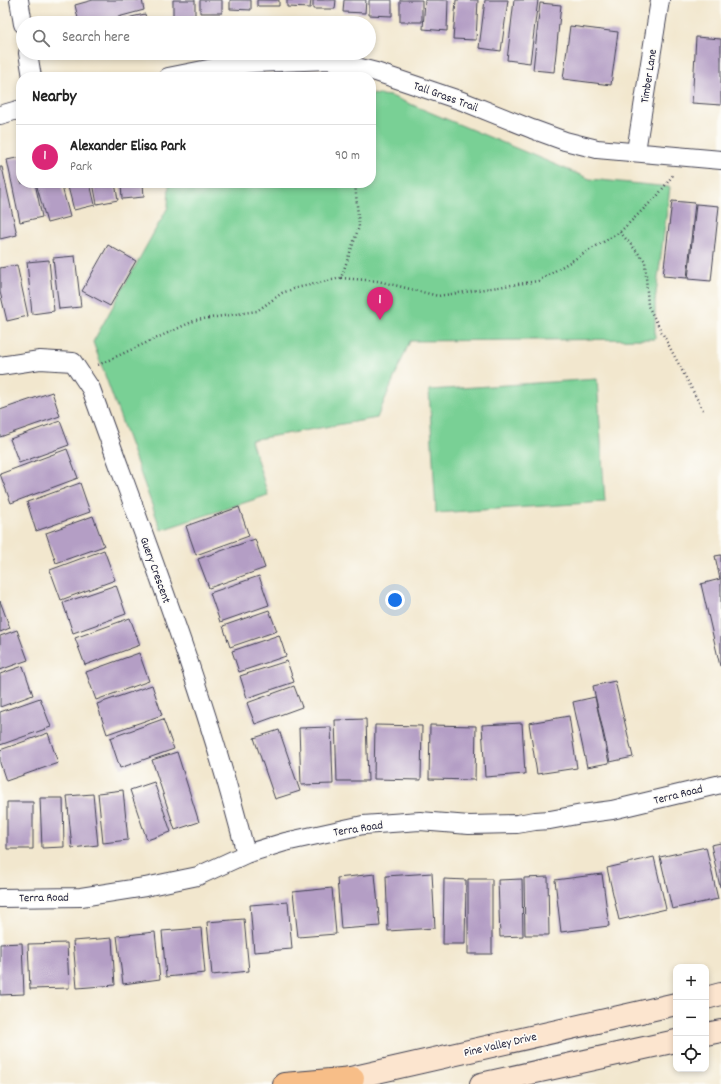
<!DOCTYPE html>
<meta charset="utf-8">
<style>
body{margin:0;font-family:Dekko,sans-serif;background:#f2f2f2;color:#222}
.controls{position:absolute;right:12px;bottom:12px;display:grid;overflow:hidden;border-radius:8px;box-shadow:0 2px 6px #0003}
.controls button{width:36px;height:36px;display:grid;place-items:center;padding:0;border:0;border-bottom:1px solid #e0e0e0;background:#fff;color:#222;font:20px sans-serif}
.you{position:absolute;left:395px;top:600px;width:14px;height:14px;margin:-10px;border:3px solid #fff;border-radius:50%;background:#1a73e8;box-shadow:0 0 0 6px #1a73e833}
.badge{display:grid;place-items:center;width:26px;height:26px;border-radius:50%;background:#db2777;color:#fff;font-size:13px;font-weight:700}
.pin{position:absolute;translate:-50% -33px;filter:drop-shadow(0 1px 2px #0008)}
.pin::after{content:'';position:absolute;top:21px;width:14px;height:12px;background:inherit;clip-path:polygon(0 0,100% 0,50% 100%)}
.list{margin:0;padding:0;list-style:none}
h2{display:flex;justify-content:space-between;align-items:center;height:52px;margin:0;padding:0 16px;font-size:17px}
h2 small{font-size:13px;font-weight:400;color:#767676}
.list li{display:grid;grid-template-columns:26px 1fr auto;gap:12px;align-items:center;box-sizing:border-box;height:64px;padding:0 16px;border-top:1px solid #e0e0e0}
.list b{display:block;font-size:15px;white-space:nowrap}
.list p{margin:0;font-size:13px;white-space:nowrap;color:#767676}
.list em{font-size:13px;font-style:normal;color:#767676}
.icon{flex:none;width:22px;height:22px;fill:none;stroke:currentColor;stroke-width:2;stroke-linecap:round;stroke-linejoin:round}
.map{position:relative;flex:none;width:721px;height:1084px;overflow:hidden}
.search{position:absolute;background:#fff;box-shadow:0 2px 6px #0003;left:16px;top:16px;width:360px;height:44px;display:flex;align-items:center;gap:10px;box-sizing:border-box;padding:0 14px;border-radius:22px;color:#767676;font-size:15px}
.panel{position:absolute;background:#fff;box-shadow:0 2px 6px #0003;left:16px;top:72px;width:360px;height:116px;border-radius:16px}
.map>svg:first-child{display:block}
</style>
<div class="map">
<svg width="721" height="1084" viewBox="0 0 721 1084">
<rect width="100%" height="100%" fill="#fdfcf7"/>
<filter id="ink" filterUnits="userSpaceOnUse"><feTurbulence type="fractalNoise" baseFrequency=".025" numOctaves="2"/><feDisplacementMap in="SourceGraphic" scale="8" xChannelSelector="R" yChannelSelector="G"/><feConvolveMatrix kernelMatrix="1 2 1 2 8 2 1 2 1" color-interpolation-filters="sRGB"/></filter>
<filter id="wash" filterUnits="userSpaceOnUse"><feTurbulence type="fractalNoise" baseFrequency=".012" numOctaves="4" result="noise"/><feDisplacementMap in="SourceGraphic" scale="16" xChannelSelector="R" yChannelSelector="G"/><feGaussianBlur stdDeviation="0.9" result="paint"/><feColorMatrix in="noise" values="0 0 0 0 0 0 0 0 0 0 0 0 0 0 0 0 0 1.4 0 .05"/><feComposite in="paint" operator="in"/></filter>
<g filter="url(#wash)">
<rect width="100%" height="100%" fill="#f2e7ce"/>
<path fill="#79d095" stroke="#4e7968" d="M371 94 391 96 590 179 670 187 655 301V339L410 341 377 418 251 440 268 495 161 530 93 342 168 207 169 183H371Z
M597 379 605 502 436 513 429 390Z"/>
<g id="blocks">
<path fill="#b49ec5" d="M93 0H142L144 10 96 23H79L75 5Z
M173 0H195V18H173Z
M200 0H222V13H200Z
M230 0H251V10L230 9Z
M257 0H279V6H257Z
M287 0H311L310 8 287 7Z
M313 0H336L335 9H313Z
M344 0H366L365 13 343 12Z
M369 0H392V16L369 15Z
M400 0H422V22H400Z
M425 0H448L447 31 423 29Z
M456 0H478L476 40 453 39Z
M485 0H508L501 51 479 48Z
M514 0H538L530 63 507 60Z
M540 3 561 5 554 72 533 70Z
M145 14 147 23H108V22Z
M570 26 618 32 611 85 563 79Z
M696 37 721 39V105L692 103Z
M21 157V183H35L42 217 20 222 7 160Z
M0 167H2L17 235 0 239Z
M36 183H61L70 217 47 223Z
M67 183H90L95 205 74 210Z
M93 183H115L118 200 97 204Z
M121 183H143L144 197 122 199Z
M672 201 695 203 687 278 663 276Z
M696 204 719 206 711 281 688 279Z
M108 245 136 261 110 306 82 291Z
M75 256 81 307 59 309 53 258Z
M49 260 54 311 32 314 27 262Z
M17 265 28 316 7 321 0 292V268Z
M52 392 60 416 0 437V410Z
M60 421 69 445 19 463 10 439Z
M67 449 78 478 11 503 0 474Z
M80 483 90 512 36 531 27 502Z
M239 507 249 536 196 555 186 526Z
M93 516 104 546 56 563 46 533Z
M255 539 265 568 209 588 198 559Z
M104 550 115 580 61 600 50 570Z
M721 555V666H720L701 584 720 579 715 556Z
M259 576 269 605 220 622 210 593Z
M116 585 126 614 73 633 63 603Z
M0 601 10 628 0 632Z
M269 610 277 631 230 647 223 626Z
M130 618 140 645 85 665 75 638Z
M17 630 28 660 0 670V636Z
M279 635 286 656 239 672 232 651Z
M139 653 149 681 96 700 86 672Z
M287 661 294 682 247 698 240 676Z
M23 666 33 695 0 707V674Z
M615 681 633 757 610 762 593 686Z
M152 685 162 715 107 734 97 704Z
M294 686 302 707 255 724 247 703Z
M595 697 609 763 587 767 573 702Z
M40 698 51 727 0 745V712Z
M569 716 577 768 537 774 529 723Z
M163 719 174 749 120 768 110 738Z
M366 719 368 781H337L335 720Z
M522 723 525 774 485 777 482 725Z
M375 725 422 726 421 780 374 779Z
M430 725 476 726 475 780 429 779Z
M331 727 333 784 301 785 299 728Z
M279 730 300 791 275 799 254 738Z
M48 733 58 763 6 781 0 763V750Z
M177 752 199 822 175 830 152 760Z
M154 782 171 832 147 840 130 790Z
M123 790 128 840 103 843 98 793Z
M93 794 98 845 72 848 67 796Z
M40 798H63L64 847 42 848Z
M7 802H33V849H7Z
M721 843V887H720L711 845Z
M706 847 718 899 672 909 660 857Z
M654 857 666 909 619 920 607 868Z
M432 873 435 928 388 931 386 876Z
M375 874 380 926 341 929 337 878Z
M602 874 609 926 561 932 555 880Z
M548 877 549 935H525L524 878Z
M444 879 466 880 465 944H443Z
M468 879H492V954H468Z
M522 879 523 936 500 937 498 880Z
M332 888 336 934 298 937 293 892Z
M288 902 292 949 254 952 250 905Z
M244 919 249 971 212 975 207 922Z
M201 928 205 973 166 977 162 931Z
M155 932 160 979 123 984 117 936Z
M112 938 115 985 77 988 73 941Z
M22 943 24 994 0 995V944Z
M67 943 69 988 30 989 28 944Z"/>
</g>
</g>
<g filter="url(#ink)">
<use href="#blocks" fill-opacity="0" stroke="#414051" stroke-width="1"/>
<g fill="none" stroke-linecap="round" stroke-linejoin="round">
<defs>
<path id="minor" d="M19 0 23 24
M28 53 32 77
M168 77 223 66 253 63 329 60 376 72 462 101 532 129 565 141 597 149 721 160
M0 115 21 109
M636 151 660 0
M0 366 40 360 73 362 91 389C146 542 206 695 246 854
M0 898 81 897 145 887 198 876 246 854 285 842 363 825 420 821 469 825 517 824 535 821 550 820 582 814 612 810 721 784"/>
<path id="secondary" d="M706 998 721 994
M706 1034 721 1031
M333 1082 676 1004
M481 1084 676 1041"/>
<path id="motorway" d="M284 1084 353 1078"/>
</defs>
<use href="#minor" stroke="#414051" stroke-width="20"/>
<use href="#secondary" stroke="#414051" stroke-width="24"/>
<use href="#motorway" stroke="#414051" stroke-width="24"/>
<path stroke="#414051" stroke-width="2.5" stroke-dasharray="1 3" stroke-linecap="butt" d="M620 232 645 261 648 306 704 412
M341 278 378 281 438 296 538 281 620 232 658 195 673 175
M98 365 196 320 257 311 282 293 296 288 341 278 359 227 355 183"/>
<use href="#minor" stroke="#fff" stroke-width="18"/>
<use href="#secondary" stroke="#fce5cf" stroke-width="22"/>
<use href="#motorway" stroke="#f7be88" stroke-width="22"/>
</g>
</g>
<g text-anchor="middle" stroke-width="3.5" stroke-linejoin="round" paint-order="stroke">
<g font-size="12" fill="#22223b" stroke="#fdfcf7">
<text transform="translate(648 76) rotate(-81)" y="4">Timber Lane</text>
<text transform="translate(446 96) rotate(20)" y="4">Tall Grass Trail</text>
<text transform="translate(156 570) rotate(70)" y="4">Guery Crescent</text>
<text transform="translate(678 794) rotate(-14)" y="4">Terra Road</text>
<text transform="translate(358 828) rotate(-9)" y="4">Terra Road</text>
<text transform="translate(44 897) rotate(-1)" y="4">Terra Road</text>
<text transform="translate(500 1044) rotate(-13)" y="4">Pine Valley Drive</text>
</g>
</g>
</svg>
<div class="controls">
<button>+</button>
<button>−</button>
<button><svg class="icon" aria-label="locate" viewBox="0 0 24 24"><circle cx="12" cy="12" r="6"/><path d="M12 2v4M12 18v4M2 12h4M18 12h4"/></svg></button>
</div>
<div class="you"></div>
<div class="pin badge" style="left:380px;top:320px">1</div>
<div class="search"><svg class="icon" aria-label="search" viewBox="0 0 24 24"><circle cx="10" cy="10" r="6"/><path d="M15 15l6 6"/></svg>Search here</div>
<section class="panel">
<h2>Nearby<small></small></h2>
<ul class="list">
<li><span class="badge">1</span><div><b>Alexander Elisa Park</b><p>Park</p></div><em>90 m</em></li>
</ul>
</section>
</div>
